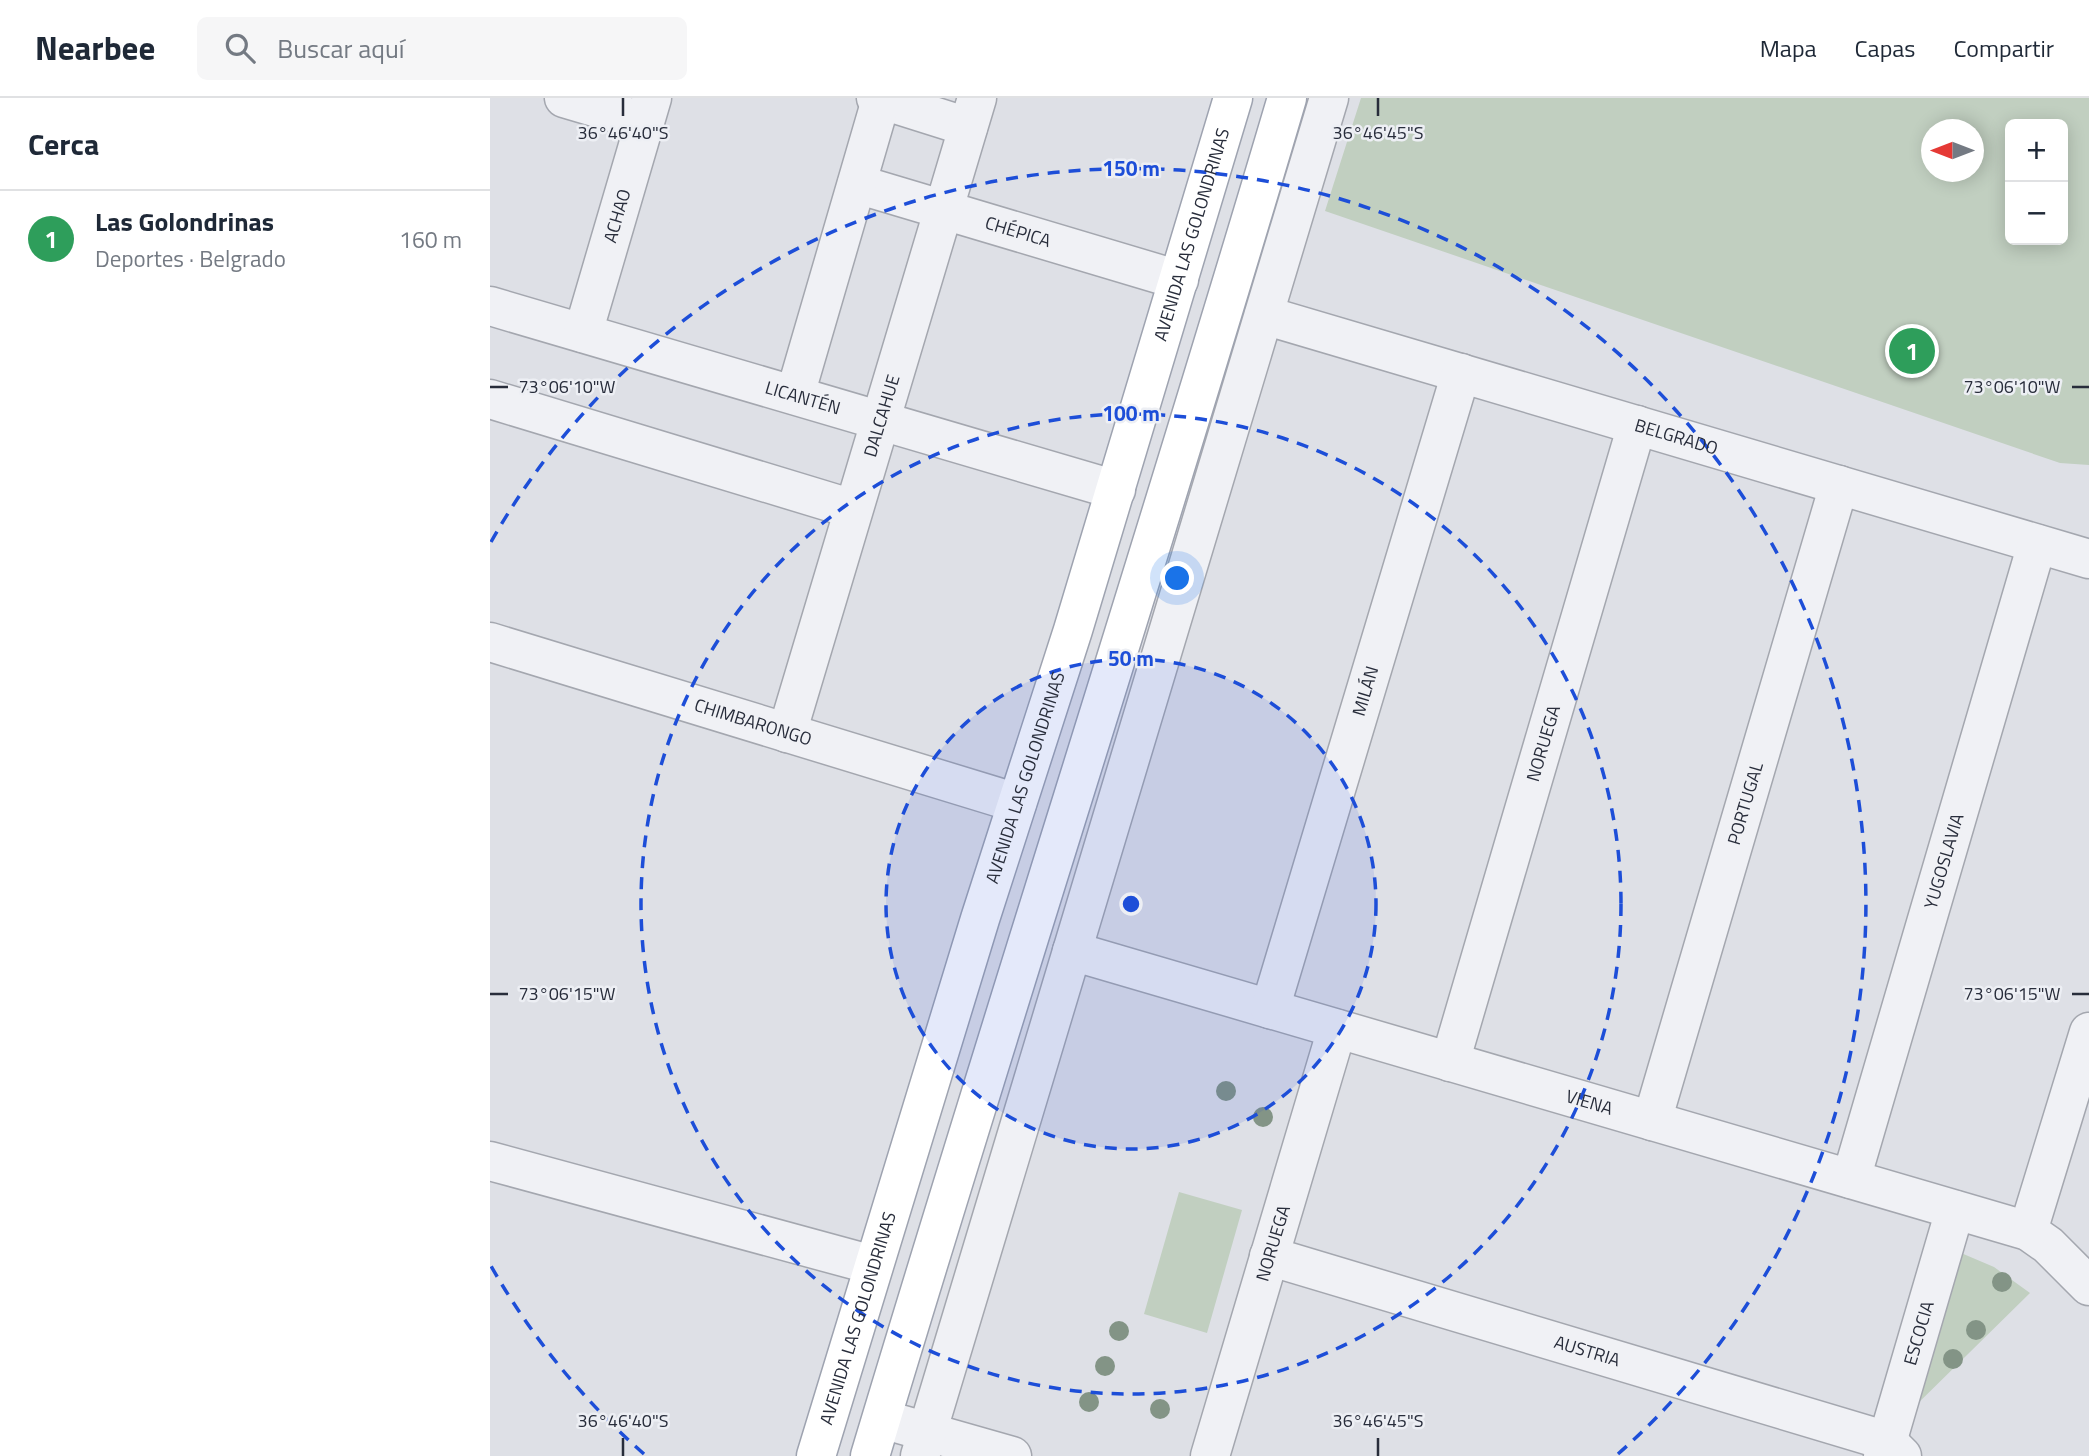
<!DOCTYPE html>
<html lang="es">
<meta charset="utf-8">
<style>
body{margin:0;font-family:"Titillium Web",sans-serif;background:#f6f6f7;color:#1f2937}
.controls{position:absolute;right:21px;top:21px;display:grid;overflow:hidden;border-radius:10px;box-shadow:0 4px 18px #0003}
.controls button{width:63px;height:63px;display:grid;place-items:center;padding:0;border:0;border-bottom:2px solid #e0e1e3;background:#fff;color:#1f2937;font:35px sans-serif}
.compass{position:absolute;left:1431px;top:21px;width:63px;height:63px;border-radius:50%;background:#fff;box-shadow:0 4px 18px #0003;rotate:270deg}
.you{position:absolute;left:688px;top:481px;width:24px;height:24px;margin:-18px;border:5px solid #fff;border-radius:50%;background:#1a73e8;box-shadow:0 0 0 10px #1a73e833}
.badge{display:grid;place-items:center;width:46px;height:46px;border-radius:50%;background:#1a73e8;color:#fff;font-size:23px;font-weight:700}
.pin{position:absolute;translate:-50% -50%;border:4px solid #fff;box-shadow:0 2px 7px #0006}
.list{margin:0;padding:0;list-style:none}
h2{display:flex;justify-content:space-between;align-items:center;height:91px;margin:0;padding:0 28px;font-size:30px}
h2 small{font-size:23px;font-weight:400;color:#747a83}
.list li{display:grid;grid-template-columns:46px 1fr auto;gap:21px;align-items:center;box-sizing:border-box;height:98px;padding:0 28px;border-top:2px solid #e0e1e3}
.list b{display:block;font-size:26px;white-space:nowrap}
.list p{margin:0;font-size:23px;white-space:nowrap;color:#747a83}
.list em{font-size:23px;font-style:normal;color:#747a83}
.icon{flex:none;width:38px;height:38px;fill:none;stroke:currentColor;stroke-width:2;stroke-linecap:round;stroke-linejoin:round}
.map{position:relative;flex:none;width:1599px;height:1358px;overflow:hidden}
header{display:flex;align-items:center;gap:42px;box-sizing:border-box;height:98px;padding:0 35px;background:#fff;border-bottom:2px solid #e0e1e3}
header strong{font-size:33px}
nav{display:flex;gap:38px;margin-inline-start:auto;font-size:24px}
.search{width:490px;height:63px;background:#f6f6f7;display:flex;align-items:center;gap:18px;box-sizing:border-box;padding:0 24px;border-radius:10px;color:#747a83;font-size:26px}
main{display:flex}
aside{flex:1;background:#fff}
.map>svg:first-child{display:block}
</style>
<header>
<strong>Nearbee</strong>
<div class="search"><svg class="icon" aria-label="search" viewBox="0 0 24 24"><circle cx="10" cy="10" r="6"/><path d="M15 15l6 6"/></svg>Buscar aquí</div>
<nav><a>Mapa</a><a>Capas</a><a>Compartir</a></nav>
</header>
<main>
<aside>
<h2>Cerca<small></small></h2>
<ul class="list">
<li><span class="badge" style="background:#2e9e5b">1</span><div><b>Las Golondrinas</b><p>Deportes · Belgrado</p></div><em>160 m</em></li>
</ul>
</aside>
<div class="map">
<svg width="1599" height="1358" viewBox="0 0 1599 1358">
<rect width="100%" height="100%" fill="#dee0e6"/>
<path fill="#c1cfc0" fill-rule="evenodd" d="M871 0H1599V367L1570 365 835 113ZM1520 26H1573V142H1520ZM1442 32H1484V74H1442Z
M689 1094 752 1112 717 1235 654 1216Z
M1464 1152 1504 1169 1540 1195 1415 1318Z"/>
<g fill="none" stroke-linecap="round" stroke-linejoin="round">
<defs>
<g id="minor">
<path d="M74 0 155 24"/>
<path d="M386 0 478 29"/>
<path id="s1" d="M367 86 689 182"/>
<path id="s2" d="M0 208 626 392"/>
<path id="s3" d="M774 217 1599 461"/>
<path id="s4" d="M93 235 162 0"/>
<path d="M305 297 391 2"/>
<path d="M0 301 363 411"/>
<path id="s5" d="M0 544 527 705"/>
<path id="s6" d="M297 635 487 0"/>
<path id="s7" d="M582 853 1538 1133 1558 1147 1599 1188"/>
<path id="s8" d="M780 911 971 275"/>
<path id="s9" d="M960 964 1147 327"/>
<path id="s10" d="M1162 1023 1349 387"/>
<path d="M0 1063 383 1167"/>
<path id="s11" d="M1361 1081 1547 446"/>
<path d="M1538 1133 1599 934"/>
<path id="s12" d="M779 1158 1397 1343 1412 1358"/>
<path d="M392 1321 522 1358"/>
<path d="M430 1358 839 0"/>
<path id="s13" d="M720 1358 847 931"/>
<path id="s14" d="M1393 1358 1465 1112"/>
</g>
<g id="major">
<path id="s15" d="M326 1358 490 821 583 532 743 0"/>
<path d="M380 1358C516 904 663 454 797 0"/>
</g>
</defs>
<use href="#minor" stroke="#a4a7af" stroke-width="41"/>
<use href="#major" stroke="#9ea3b0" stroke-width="41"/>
<use href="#minor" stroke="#f0f1f5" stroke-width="38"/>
<use href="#major" stroke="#fff" stroke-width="38"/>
</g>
<g fill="#839486">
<circle cx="736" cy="993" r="10"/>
<circle cx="773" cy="1019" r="10"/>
<circle cx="1512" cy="1184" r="10"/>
<circle cx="1486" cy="1232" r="10"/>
<circle cx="629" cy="1233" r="10"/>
<circle cx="1463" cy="1261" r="10"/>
<circle cx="615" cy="1268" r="10"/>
<circle cx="599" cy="1304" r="10"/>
<circle cx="670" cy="1311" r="10"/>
</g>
<path fill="none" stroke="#282d3b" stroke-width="2.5" d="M133 0V18M888 0V18M0 289H18M1582 289H1599M0 896H18M1582 896H1599M133 1340V1358M888 1340V1358"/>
<circle cx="641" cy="806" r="245" fill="#1d4ed8" fill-opacity=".12"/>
<g fill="none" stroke="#1d4ed8" stroke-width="3.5" stroke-dasharray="12 9">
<circle cx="641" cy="806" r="245"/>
<circle cx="641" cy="806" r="490"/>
<path d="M154 1356A735 735 0 0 1 1 1168M1 444A735 735 0 1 1 1128 1356"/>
</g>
<g text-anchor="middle" stroke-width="5" stroke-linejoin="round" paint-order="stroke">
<g font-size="18" fill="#282d3b" stroke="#edeff4">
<text dy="6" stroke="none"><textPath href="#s4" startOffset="122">ACHAO</textPath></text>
<text dy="6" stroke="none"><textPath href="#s1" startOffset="168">CHÉPICA</textPath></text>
<text dy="6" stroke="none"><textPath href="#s15" startOffset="1278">AVENIDA LAS GOLONDRINAS</textPath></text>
<text dy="6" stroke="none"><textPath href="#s2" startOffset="326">LICANTÉN</textPath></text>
<text dy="6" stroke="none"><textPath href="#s6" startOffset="331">DALCAHUE</textPath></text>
<text dy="6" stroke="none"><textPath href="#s3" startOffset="430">BELGRADO</textPath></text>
<text dy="6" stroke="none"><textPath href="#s8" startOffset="332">MILÁN</textPath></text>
<text dy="6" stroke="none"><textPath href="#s5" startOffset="275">CHIMBARONGO</textPath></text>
<text dy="6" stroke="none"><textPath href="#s9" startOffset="332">NORUEGA</textPath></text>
<text dy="6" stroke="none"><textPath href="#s15" startOffset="710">AVENIDA LAS GOLONDRINAS</textPath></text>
<text dy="6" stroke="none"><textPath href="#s10" startOffset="331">PORTUGAL</textPath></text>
<text dy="6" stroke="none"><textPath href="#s11" startOffset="331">YUGOSLAVIA</textPath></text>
<text dy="6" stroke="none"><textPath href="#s7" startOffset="539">VIENA</textPath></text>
<text dy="6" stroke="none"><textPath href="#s13" startOffset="222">NORUEGA</textPath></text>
<text dy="6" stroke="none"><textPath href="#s15" startOffset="144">AVENIDA LAS GOLONDRINAS</textPath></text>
<text dy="6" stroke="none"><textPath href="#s14" startOffset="128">ESCOCIA</textPath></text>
<text dy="6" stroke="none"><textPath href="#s12" startOffset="332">AUSTRIA</textPath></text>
</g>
</g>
<g font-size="18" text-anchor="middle" fill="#282d3b" stroke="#edeff4" stroke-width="5" stroke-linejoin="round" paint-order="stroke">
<text x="133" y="41">36°46'40"S</text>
<text x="888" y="41">36°46'45"S</text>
<text x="1522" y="295">73°06'10"W</text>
<text x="77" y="295">73°06'10"W</text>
<text x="1522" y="902">73°06'15"W</text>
<text x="77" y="902">73°06'15"W</text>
<text x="133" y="1329">36°46'40"S</text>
<text x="888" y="1329">36°46'45"S</text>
</g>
<circle cx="641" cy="806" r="10" fill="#1d4ed8" stroke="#edeff4" stroke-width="3.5"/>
<g font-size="21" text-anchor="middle" font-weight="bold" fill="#1d4ed8" stroke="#edeff4" stroke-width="5" stroke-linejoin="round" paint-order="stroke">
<text x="641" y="78">150 m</text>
<text x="641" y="323">100 m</text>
<text x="641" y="568">50 m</text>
</g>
</svg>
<div class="controls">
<button>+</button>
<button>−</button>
</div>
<svg class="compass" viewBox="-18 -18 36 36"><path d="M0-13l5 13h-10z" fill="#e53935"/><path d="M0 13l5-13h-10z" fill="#747a83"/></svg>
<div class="you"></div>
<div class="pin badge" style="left:1422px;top:253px;background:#2e9e5b">1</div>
</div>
</main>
